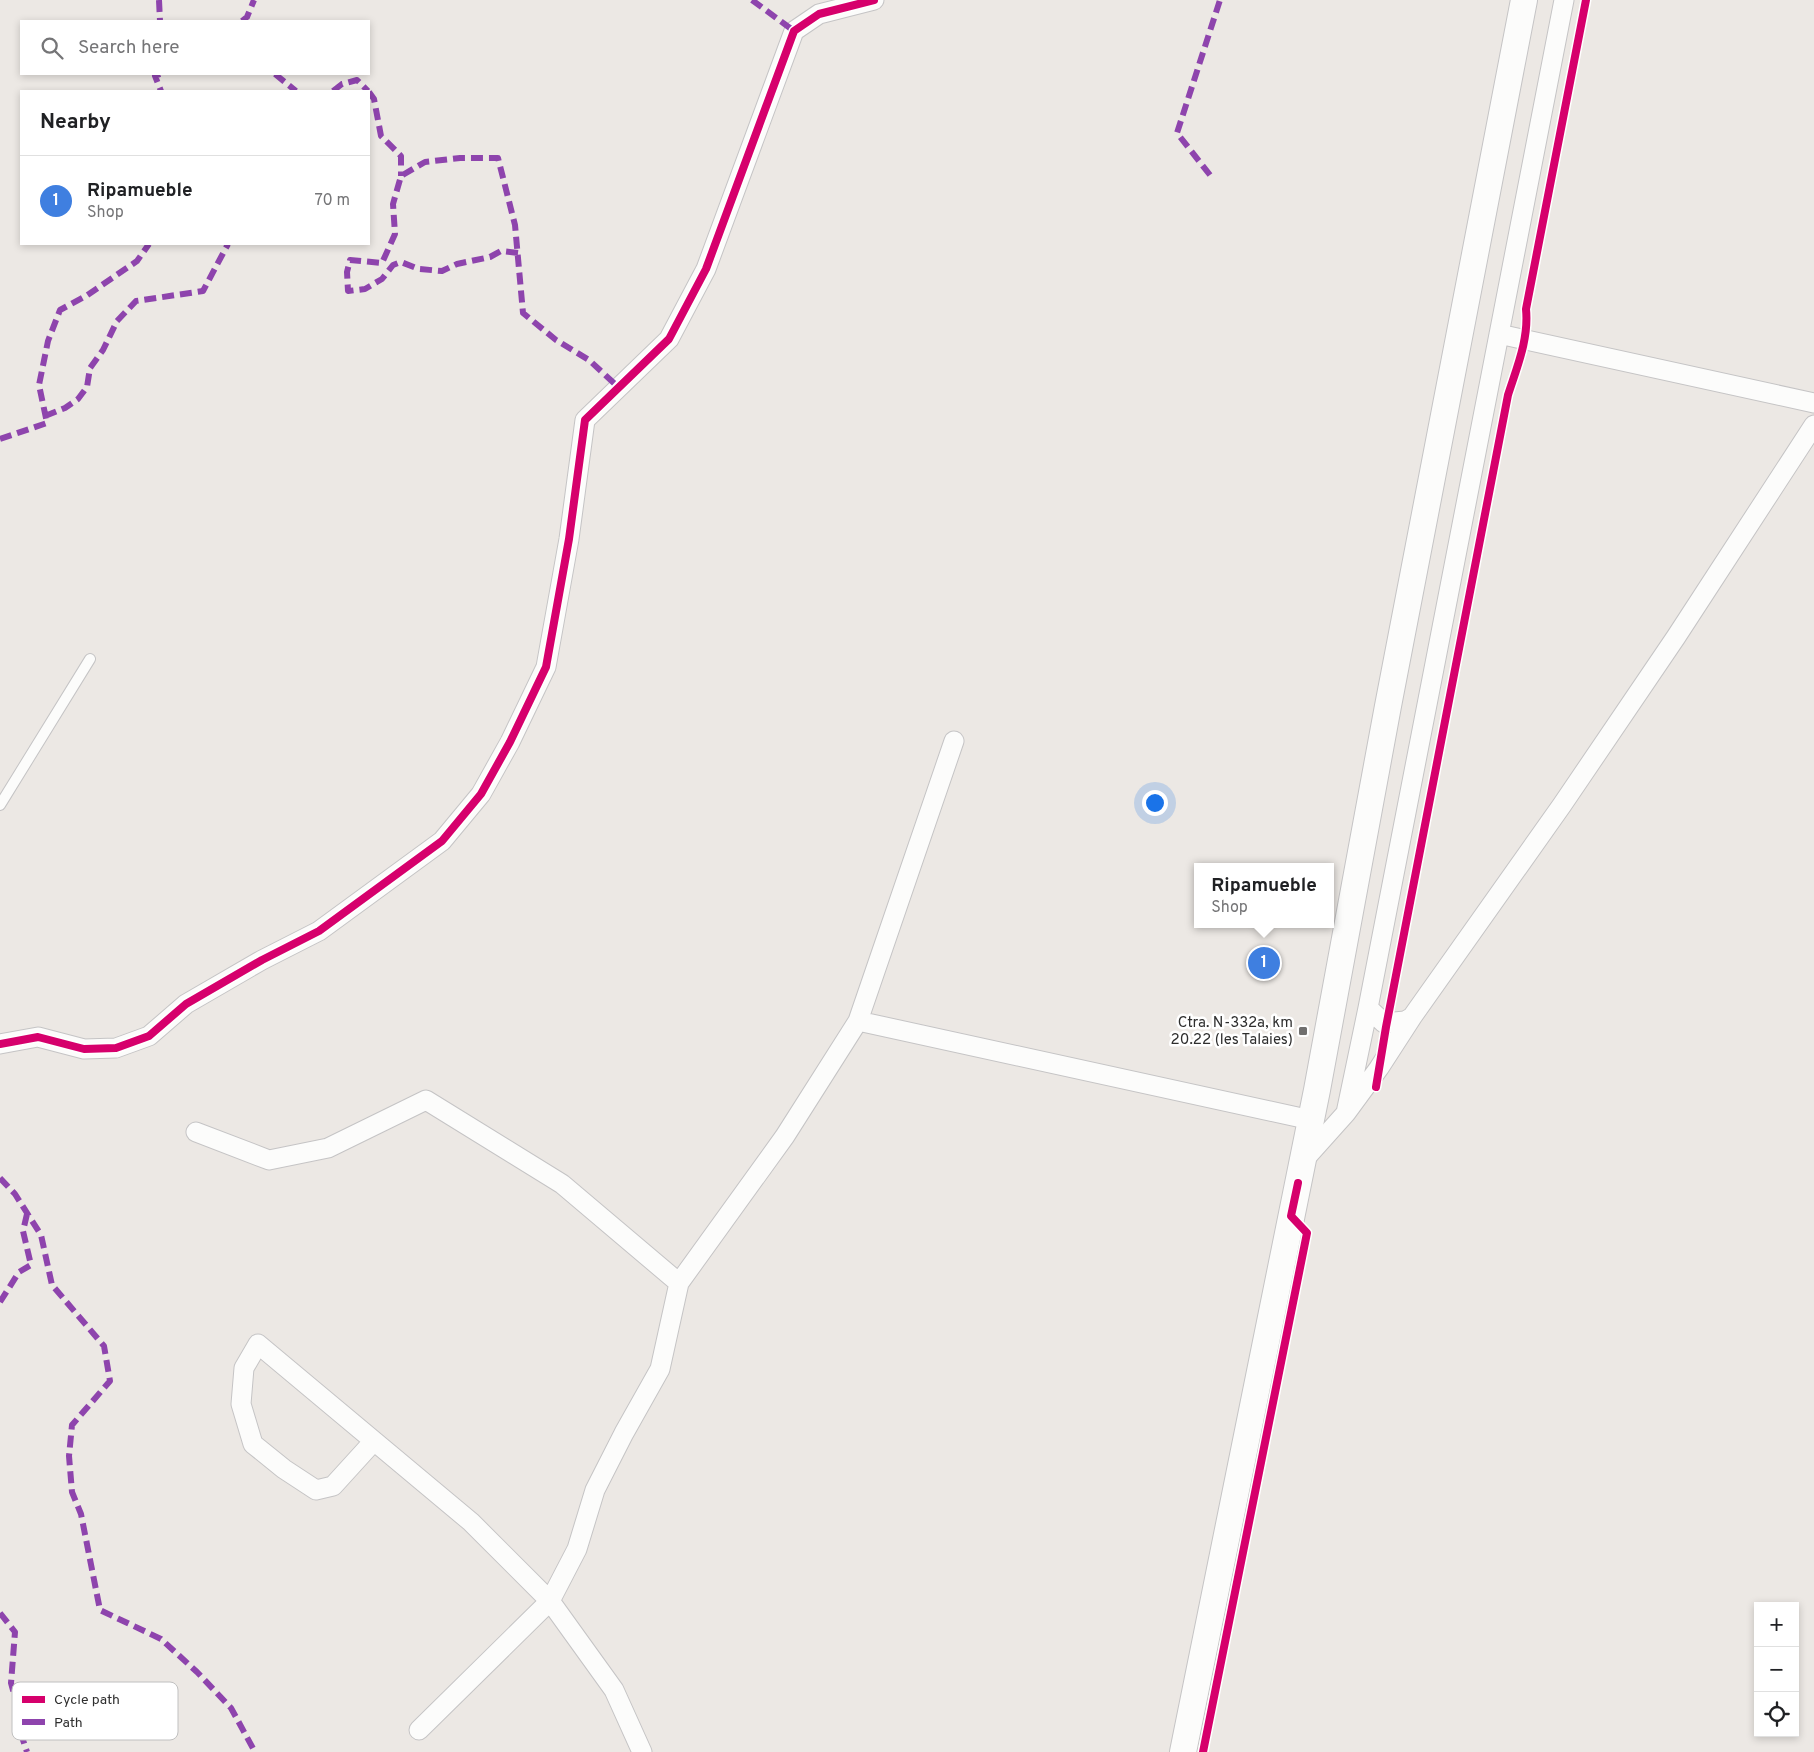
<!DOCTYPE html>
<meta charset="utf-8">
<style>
body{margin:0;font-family:Overpass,sans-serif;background:#f2f2f2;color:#202124}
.controls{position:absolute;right:15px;bottom:15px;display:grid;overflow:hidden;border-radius:0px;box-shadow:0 2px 8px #0003}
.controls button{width:45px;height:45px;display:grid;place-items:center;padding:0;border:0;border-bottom:1px solid #e0e0e0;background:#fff;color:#202124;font:25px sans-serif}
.you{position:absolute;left:1154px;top:802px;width:18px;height:18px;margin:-12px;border:4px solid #fff;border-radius:50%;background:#1a73e8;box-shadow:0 0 0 8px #1a73e833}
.badge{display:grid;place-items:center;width:32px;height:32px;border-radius:50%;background:#706f6e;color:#fff;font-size:16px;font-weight:700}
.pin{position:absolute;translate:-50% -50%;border:2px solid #fff;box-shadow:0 1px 5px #0006}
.popup{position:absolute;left:1194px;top:863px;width:140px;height:65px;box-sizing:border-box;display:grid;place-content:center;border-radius:0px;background:#fff;filter:drop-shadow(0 1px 4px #0005);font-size:16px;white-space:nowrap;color:#757577}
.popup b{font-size:19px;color:#202124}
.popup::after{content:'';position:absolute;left:50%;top:100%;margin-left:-10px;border:10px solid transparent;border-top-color:#fff}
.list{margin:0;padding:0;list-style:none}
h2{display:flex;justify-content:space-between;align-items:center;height:65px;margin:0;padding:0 20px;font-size:21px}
h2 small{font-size:16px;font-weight:400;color:#757577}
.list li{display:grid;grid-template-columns:32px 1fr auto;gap:15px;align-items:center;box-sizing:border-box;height:90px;padding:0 20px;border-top:1px solid #e0e0e0}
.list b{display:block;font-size:19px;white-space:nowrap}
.list p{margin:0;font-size:16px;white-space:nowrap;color:#757577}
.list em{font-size:16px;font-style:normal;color:#757577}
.icon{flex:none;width:28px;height:28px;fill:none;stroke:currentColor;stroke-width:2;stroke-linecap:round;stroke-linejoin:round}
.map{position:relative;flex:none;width:1814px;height:1752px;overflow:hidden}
.search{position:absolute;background:#fff;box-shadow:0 2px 8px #0003;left:20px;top:20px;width:350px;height:55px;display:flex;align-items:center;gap:12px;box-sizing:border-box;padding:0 18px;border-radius:0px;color:#757577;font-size:19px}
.panel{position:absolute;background:#fff;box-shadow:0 2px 8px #0003;left:20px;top:90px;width:350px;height:155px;border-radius:0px}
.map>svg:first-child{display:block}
</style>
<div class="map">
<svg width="1814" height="1752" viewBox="0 0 1814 1752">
<rect width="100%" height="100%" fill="#ece8e4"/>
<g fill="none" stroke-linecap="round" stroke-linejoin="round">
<defs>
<path id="lane" d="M0 805 90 659"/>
<path id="street" d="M1499 334 1814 403
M1368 1008 1384 1023 1405 1021 1412 1017
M858 1021 954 741
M0 1044 38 1037 84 1049 116 1048 149 1036 186 1004 262 960 319 931 442 841 481 794 510 742 546 667 569 539 585 420 669 339 706 269 794 31 819 14 874 0
M1346 1113 1368 1008 1564 0
M196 1132 269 1160 328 1148 426 1100 562 1184 679 1283
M1303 1161 1346 1113 1379 1068 1412 1017 1562 805 1676 637 1814 425
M373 1442 333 1486 316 1490 284 1469 253 1444 241 1404 244 1368 258 1344 471 1522 550 1601 419 1730
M642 1752 614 1690 550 1601 577 1549 595 1490 624 1433 660 1369 679 1283 785 1136 858 1021 1311 1120"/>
<path id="secondary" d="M1183 1752 1317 1090 1388 706 1524 0"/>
</defs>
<use href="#lane" stroke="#c5c4c5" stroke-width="12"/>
<use href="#street" stroke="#c5c4c5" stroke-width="21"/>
<use href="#secondary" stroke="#c5c4c5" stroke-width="28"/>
<use href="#lane" stroke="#fcfcfb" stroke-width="10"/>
<use href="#street" stroke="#fcfcfb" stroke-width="19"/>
<use href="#secondary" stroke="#fcfcfb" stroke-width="26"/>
<path stroke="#8e44ad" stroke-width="6" stroke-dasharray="12 6" stroke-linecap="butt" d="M159 0 160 21
M752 0 794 31
M242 21 247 17 254 0
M160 74 155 76 161 91
M275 74 296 91
M333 91 342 84 357 80 368 91
M369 92 374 99 381 136 401 156V176
M1210 175 1177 133 1220 0
M518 253 501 251 490 257 457 264 442 271 419 269 401 262 393 265 382 279 365 289 348 291 347 272 350 260 382 263 395 234 393 204 401 176 425 162 460 158H498L515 225 523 313 556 340 589 360 617 386
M45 416 65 408 78 399 87 387 90 368 103 350 117 321 136 301 203 291 228 244
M0 439 47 423 39 385 48 341 60 310 86 296 137 261 149 244
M0 1178 15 1194 41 1235 52 1285 104 1346 110 1381 72 1425 69 1456 72 1492 81 1514 100 1610 161 1639 197 1672 231 1708 255 1752
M0 1302 19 1272 31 1265 23 1231 27 1214
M0 1613 15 1632 11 1683 23 1727 22 1737 27 1752"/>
<defs>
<path id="cycleway" d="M0 1044 38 1037 84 1049 116 1048 149 1036 186 1004 262 960 319 931 442 841 481 794 510 742 546 667 569 539 585 420 669 339 706 269 794 31 819 14 874 0
M1376 1087 1386 1027 1508 395C1517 367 1529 339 1526 309L1586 0
M1203 1752 1307 1233 1291 1216 1298 1183"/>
</defs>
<use href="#cycleway" stroke="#fff" stroke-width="11"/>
<use href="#cycleway" stroke="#d6006c" stroke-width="8"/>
</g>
<rect fill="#706f6e" stroke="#fff" stroke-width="2" x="1298" y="1026" width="10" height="10" rx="2.5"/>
<g text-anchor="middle" stroke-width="5" stroke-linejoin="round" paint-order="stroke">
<g font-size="15" fill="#2e2e2e" stroke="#fff" text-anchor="end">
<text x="1293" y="1027">Ctra. N-332a, km<tspan x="1293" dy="17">20.22 (les Talaies)</tspan></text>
</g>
</g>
<rect x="12" y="1682" width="166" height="58" rx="8" fill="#fff" stroke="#c0c0c0" stroke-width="1"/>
<rect x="22" y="1696" width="23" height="7" fill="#d6006c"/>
<rect x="22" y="1719" width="23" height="6" fill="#8e44ad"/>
<g font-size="14" fill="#2e2e2e">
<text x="54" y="1704">Cycle path</text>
<text x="54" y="1727">Path</text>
</g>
</svg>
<div class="controls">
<button>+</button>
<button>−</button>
<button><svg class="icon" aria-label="locate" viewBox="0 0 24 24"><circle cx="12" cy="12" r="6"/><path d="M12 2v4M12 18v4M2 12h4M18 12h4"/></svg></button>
</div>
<div class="you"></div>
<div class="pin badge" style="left:1264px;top:963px;background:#3f7fe0">1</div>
<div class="popup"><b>Ripamueble</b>Shop</div>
<div class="search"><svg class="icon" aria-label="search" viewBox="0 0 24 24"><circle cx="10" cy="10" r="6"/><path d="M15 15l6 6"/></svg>Search here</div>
<section class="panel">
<h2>Nearby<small></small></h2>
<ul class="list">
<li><span class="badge" style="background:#3f7fe0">1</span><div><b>Ripamueble</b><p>Shop</p></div><em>70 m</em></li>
</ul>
</section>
</div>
